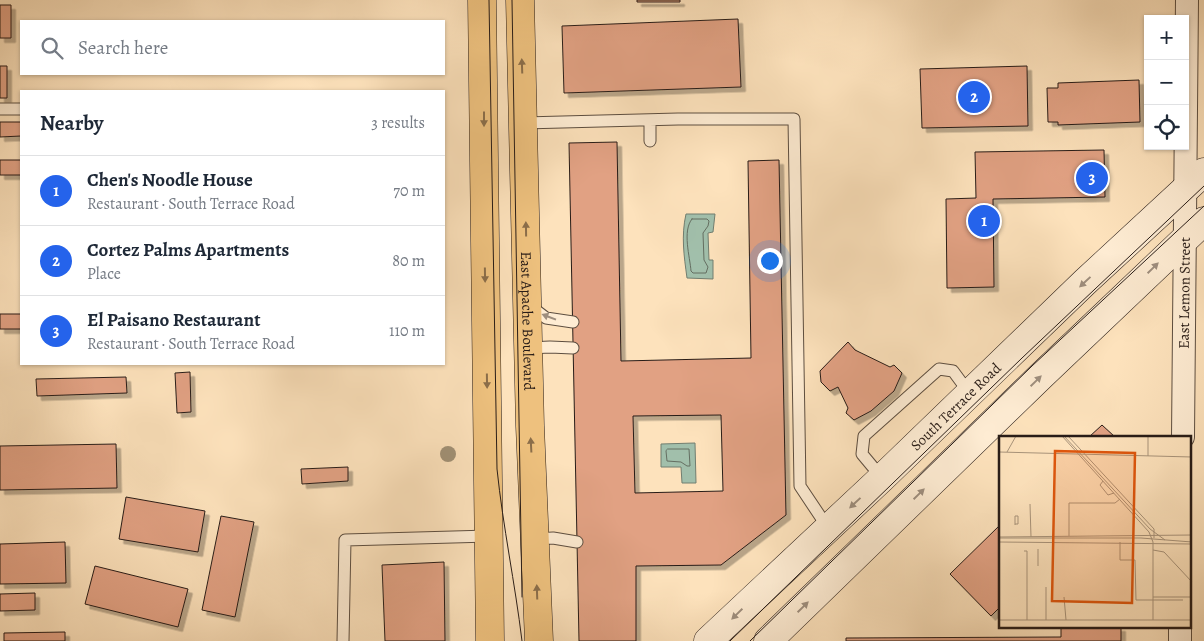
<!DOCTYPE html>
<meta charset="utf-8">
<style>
body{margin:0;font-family:Alegreya,serif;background:#f6f6f7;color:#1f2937}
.controls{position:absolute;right:15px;top:15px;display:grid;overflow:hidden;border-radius:0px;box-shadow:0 1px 4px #0004}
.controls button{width:45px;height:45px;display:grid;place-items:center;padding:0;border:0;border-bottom:1px solid #e0e1e3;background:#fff;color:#1f2937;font:25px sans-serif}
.you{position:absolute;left:769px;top:260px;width:18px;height:18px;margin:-12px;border:4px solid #fff;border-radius:50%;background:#1a73e8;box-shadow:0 0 0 8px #1a73e833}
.badge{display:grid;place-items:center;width:32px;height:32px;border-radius:50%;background:#2563eb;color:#fff;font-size:16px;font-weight:700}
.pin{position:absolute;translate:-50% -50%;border:2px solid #fff;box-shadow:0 1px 5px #0006}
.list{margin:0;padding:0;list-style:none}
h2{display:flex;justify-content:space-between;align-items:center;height:65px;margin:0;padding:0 20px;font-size:21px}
h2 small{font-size:16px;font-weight:400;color:#747a83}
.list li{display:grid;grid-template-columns:32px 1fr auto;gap:15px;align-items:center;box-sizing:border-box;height:70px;padding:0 20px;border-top:1px solid #e0e1e3}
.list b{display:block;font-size:19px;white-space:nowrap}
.list p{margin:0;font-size:16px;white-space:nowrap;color:#747a83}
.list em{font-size:16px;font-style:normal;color:#747a83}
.icon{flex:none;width:28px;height:28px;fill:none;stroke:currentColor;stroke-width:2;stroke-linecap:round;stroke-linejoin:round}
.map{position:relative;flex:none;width:1204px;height:641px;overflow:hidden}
.search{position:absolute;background:#fff;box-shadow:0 1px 4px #0004;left:20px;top:20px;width:425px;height:55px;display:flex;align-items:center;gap:12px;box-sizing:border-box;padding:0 18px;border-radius:0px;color:#747a83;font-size:19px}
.panel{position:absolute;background:#fff;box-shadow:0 1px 4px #0004;left:20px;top:90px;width:425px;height:275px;border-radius:0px}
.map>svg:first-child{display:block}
</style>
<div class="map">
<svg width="1204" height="641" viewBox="0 0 1204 641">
<defs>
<filter id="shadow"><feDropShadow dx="4.5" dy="4.5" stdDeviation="0" flood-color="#0004"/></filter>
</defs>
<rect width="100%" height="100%" fill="#fde2bc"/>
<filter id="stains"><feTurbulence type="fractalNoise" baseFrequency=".004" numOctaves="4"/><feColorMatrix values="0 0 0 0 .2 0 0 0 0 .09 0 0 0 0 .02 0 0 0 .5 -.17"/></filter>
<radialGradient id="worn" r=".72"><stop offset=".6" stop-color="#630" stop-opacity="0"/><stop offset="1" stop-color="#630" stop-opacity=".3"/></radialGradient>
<path fill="#a1bfab" stroke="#717e70" d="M686 214H715L713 232 708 233 709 260H713V279L687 278C684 256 681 236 686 214Z
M695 443 696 483H682L681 467H661V444Z"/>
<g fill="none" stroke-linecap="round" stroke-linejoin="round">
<path stroke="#646e61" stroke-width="1" d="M692 219H707L709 221 708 226 703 233 704 260 708 267 706 273H693L691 271C690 257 682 231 692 219Z
M668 449H689L690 466H687L681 462 667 461 666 451Z"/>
</g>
<path fill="#e1a183" stroke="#281c17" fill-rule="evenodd" filter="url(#shadow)" d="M637 0H680V2H637Z
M0 5H11V38H0Z
M738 19 741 87 564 93 562 26Z
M0 66H7V98H0Z
M1027 66 1028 126 922 128 920 69Z
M1139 80 1140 122 1058 125V122H1048L1047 88H1058V83Z
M0 122H21V136L0 137Z
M617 142 621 361 751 358 748 161 779 160 786 515 721 565 636 566V641H579L569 143ZM721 415 723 491 635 493 633 416Z
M1104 150 1105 197 993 199 994 287 947 288 946 199 976 198 975 152Z
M0 160H21V175H0Z
M0 314H21V329H0Z
M848 342 855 350 890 367 894 365 902 373 894 391 871 411 854 420 846 413 848 408 838 387 830 391 821 382 820 371Z
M190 372 191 412 177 413 175 373Z
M126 377 127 393 37 396 36 379Z
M1102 425 1115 437H1089Z
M116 444 117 488 0 490V446Z
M348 467V481L302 484 301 469Z
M126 497 205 511 198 552 119 539Z
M221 516 254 522 235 617 202 610Z
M1000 525V607L991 616 950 574Z
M65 542 66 583 0 584V544Z
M444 562 445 641H385L382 565Z
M95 566 188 589 178 627 85 604Z
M35 593V610L0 611V594Z
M1061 627H1121V641H846V638L1061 637Z
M65 632V641H4V633Z"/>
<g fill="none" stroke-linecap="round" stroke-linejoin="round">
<defs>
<path id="lane" d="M0 109H21
M650 120V141
M524 123 678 119H794L800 486 828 528
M529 305 546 318 573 322
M529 348 550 347 573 348
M882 478 862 454 864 436 939 369 953 371 970 394
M535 539 553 538 577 542
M343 641 345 540 489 536"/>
<g id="street">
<path id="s1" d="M1183 437 1187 0"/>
<path d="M1180 641V627"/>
</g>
<g id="secondary">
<path id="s2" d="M708 641 882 478 1085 282 1204 172"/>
<path d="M768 641 1041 376 1204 221"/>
</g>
<g id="primary">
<path d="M482 0 490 641"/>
<path id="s3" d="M520 0 530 426 539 641"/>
</g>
</defs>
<use href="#lane" stroke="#5d4e40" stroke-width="13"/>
<use href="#street" stroke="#5d4e40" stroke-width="24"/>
<use href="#secondary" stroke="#281c17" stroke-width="29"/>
<use href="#primary" stroke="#281c17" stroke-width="29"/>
<use href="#lane" stroke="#feecd3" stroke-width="11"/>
<use href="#street" stroke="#feecd3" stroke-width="22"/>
<use href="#secondary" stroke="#feecd3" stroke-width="28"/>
<use href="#primary" stroke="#eec17e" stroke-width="28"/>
<path stroke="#281c17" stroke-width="1" d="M489 0 497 469C503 527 515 583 522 641
M512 0 522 597
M730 641 1022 358 1204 186
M750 641 1032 366 1204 206"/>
</g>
<circle fill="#a19176" cx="448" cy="454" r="8"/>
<defs><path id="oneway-solid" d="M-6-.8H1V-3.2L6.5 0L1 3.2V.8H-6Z" transform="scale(1.25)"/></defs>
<g fill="#8b6e4a">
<use href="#oneway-solid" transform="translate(522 66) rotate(-92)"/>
<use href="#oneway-solid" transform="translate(484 119) rotate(90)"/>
<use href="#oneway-solid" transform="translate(526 229) rotate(-91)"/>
<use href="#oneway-solid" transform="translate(485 275) rotate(89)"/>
<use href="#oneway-solid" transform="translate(487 381) rotate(89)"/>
<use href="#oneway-solid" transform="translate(531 445) rotate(-93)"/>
<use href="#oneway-solid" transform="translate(537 592) rotate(-92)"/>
</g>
<g fill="#9e8e7e">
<use href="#oneway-solid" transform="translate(1153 268) rotate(-44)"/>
<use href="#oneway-solid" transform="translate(1085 282) rotate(137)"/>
<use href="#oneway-solid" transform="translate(549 317) rotate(-159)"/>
<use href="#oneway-solid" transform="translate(1036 381) rotate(-44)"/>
<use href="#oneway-solid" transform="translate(919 494) rotate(-44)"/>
<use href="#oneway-solid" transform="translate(855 503) rotate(137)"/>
<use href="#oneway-solid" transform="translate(803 607) rotate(-44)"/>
<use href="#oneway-solid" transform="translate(737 614) rotate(136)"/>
</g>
<g text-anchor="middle" stroke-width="5" stroke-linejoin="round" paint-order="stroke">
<g font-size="15" fill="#281c17" stroke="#feecd3">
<text dy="5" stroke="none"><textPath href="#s1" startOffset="144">East Lemon Street</textPath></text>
<text dy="5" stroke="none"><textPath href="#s3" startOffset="321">East Apache Boulevard</textPath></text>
<text dy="5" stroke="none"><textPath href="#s2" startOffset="341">South Terrace Road</textPath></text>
</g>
</g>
<g transform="translate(999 436)">
<rect width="192" height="192" fill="#fde2bc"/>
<path fill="none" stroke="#a8937a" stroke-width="1" d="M63 0 150 96 154 106V184M65 0 151 93 166 104M69 0 155 93V102M0 16 193 21M8 16 17 0M149 20V0M104 45 101 49 109 59 115 57M31 68 32 101M16 89V80H19V88H16M70 100V67H116L121 63M0 101 193 99M0 102H142L193 106M0 106 193 108M121 106V124H136L137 164H184M39 113V130M154 114 165 116 193 146M25 115H28V184M47 151V184M65 161 67 184M154 161H193M0 184H193"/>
<path fill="#de560d" fill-opacity="0.15" stroke="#de560d" stroke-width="2.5" d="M56 15 136 17 133 167 53 165Z"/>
<rect width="192" height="192" fill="none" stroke="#281c17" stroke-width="2.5"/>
</g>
<rect width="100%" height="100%" filter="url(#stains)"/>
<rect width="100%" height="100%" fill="url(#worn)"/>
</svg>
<div class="controls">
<button>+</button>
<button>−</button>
<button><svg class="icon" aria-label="locate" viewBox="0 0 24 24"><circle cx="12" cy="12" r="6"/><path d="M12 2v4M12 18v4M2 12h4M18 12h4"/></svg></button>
</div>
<div class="you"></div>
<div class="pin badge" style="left:984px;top:221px">1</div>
<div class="pin badge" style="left:974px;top:97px">2</div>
<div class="pin badge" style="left:1092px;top:178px">3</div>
<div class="search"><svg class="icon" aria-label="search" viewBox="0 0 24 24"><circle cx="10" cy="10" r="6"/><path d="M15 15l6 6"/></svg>Search here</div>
<section class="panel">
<h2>Nearby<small>3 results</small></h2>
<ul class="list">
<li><span class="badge">1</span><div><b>Chen's Noodle House</b><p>Restaurant · South Terrace Road</p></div><em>70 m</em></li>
<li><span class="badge">2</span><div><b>Cortez Palms Apartments</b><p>Place</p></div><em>80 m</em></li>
<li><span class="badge">3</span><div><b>El Paisano Restaurant</b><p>Restaurant · South Terrace Road</p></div><em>110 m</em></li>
</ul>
</section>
</div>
